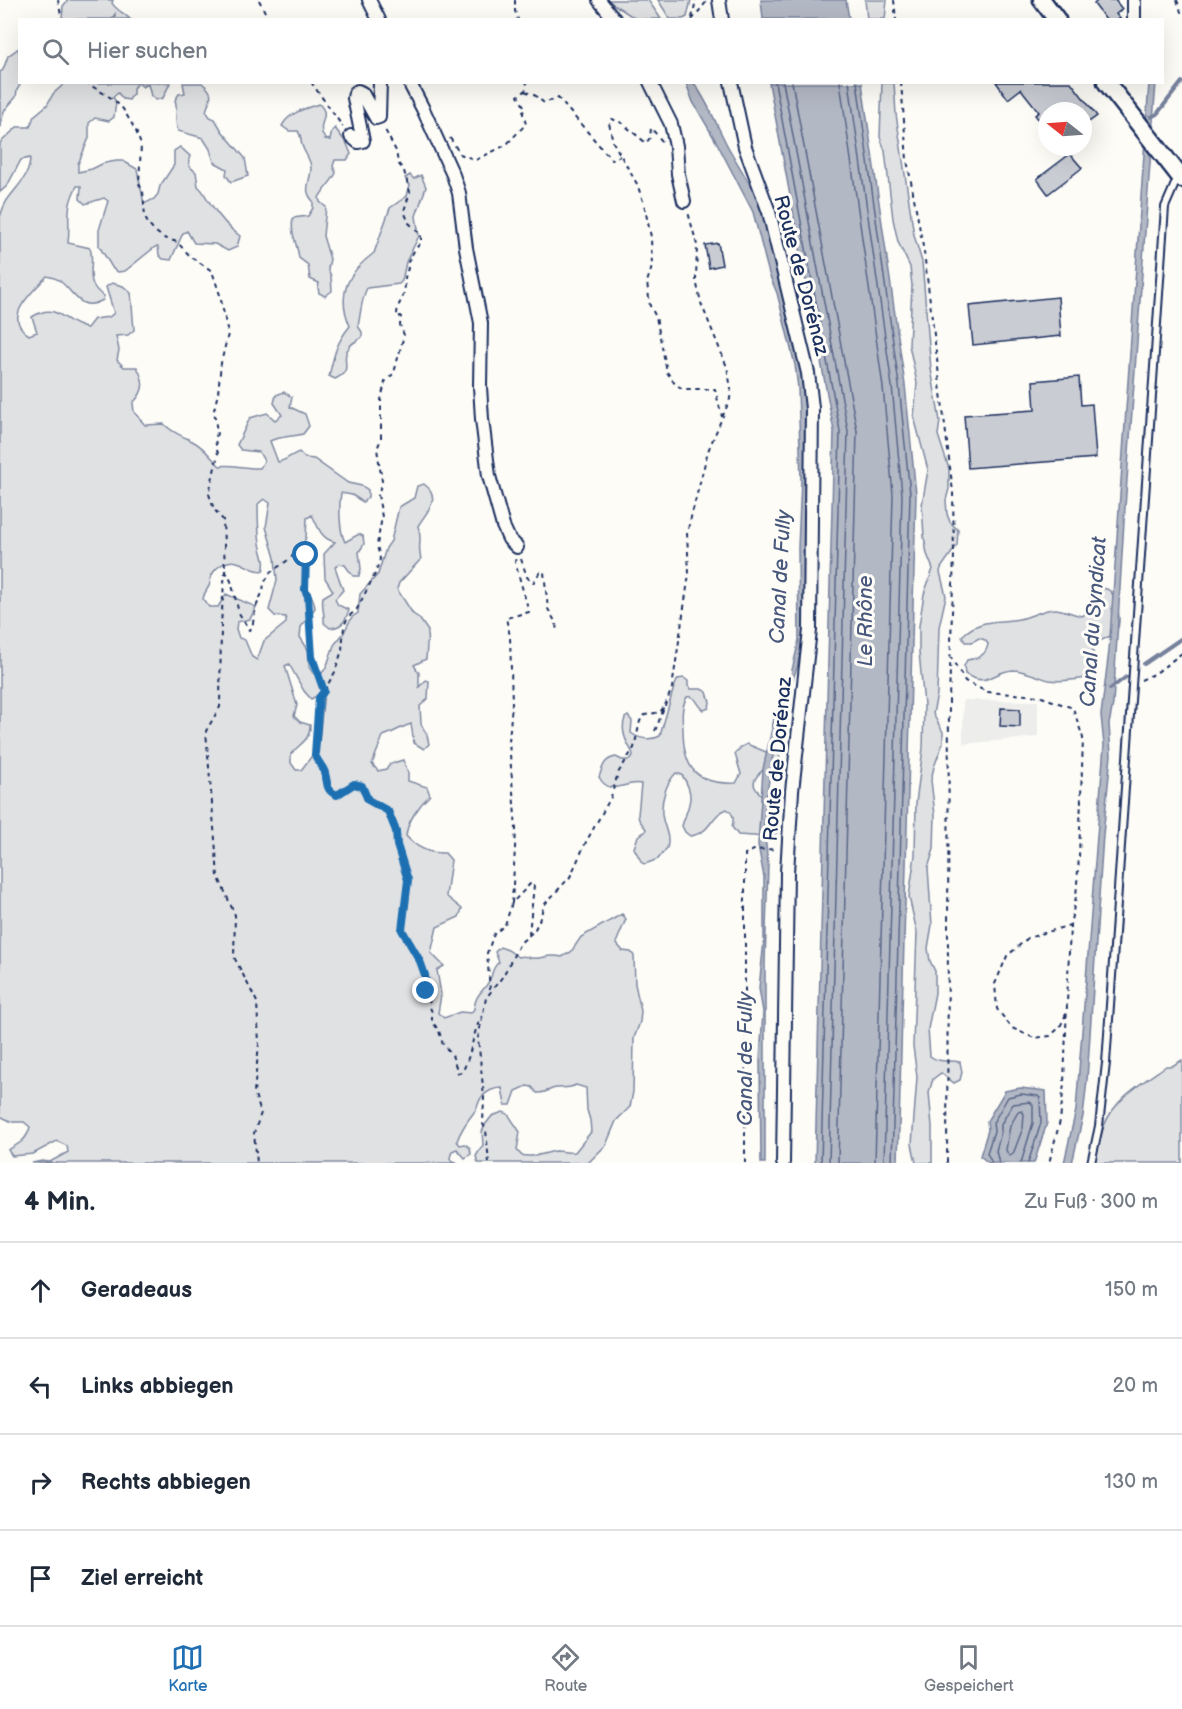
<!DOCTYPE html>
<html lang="de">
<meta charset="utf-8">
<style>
body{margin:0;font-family:"Balsamiq Sans",sans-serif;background:#f2f2f3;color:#1f2937}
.compass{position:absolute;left:1038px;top:102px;width:54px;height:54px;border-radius:50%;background:#fff;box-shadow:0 6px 24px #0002;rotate:287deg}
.stop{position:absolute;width:18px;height:18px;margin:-14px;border:4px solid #1f6fb2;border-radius:50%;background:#fff}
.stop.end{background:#1f6fb2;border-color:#fff;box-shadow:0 2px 6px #0008}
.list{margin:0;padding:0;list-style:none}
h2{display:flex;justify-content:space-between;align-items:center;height:78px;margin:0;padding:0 24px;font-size:26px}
h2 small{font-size:20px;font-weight:400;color:#747a83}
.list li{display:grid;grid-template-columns:39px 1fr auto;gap:18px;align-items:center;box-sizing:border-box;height:96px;padding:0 24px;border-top:2px solid #e0e1e3}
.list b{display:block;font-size:22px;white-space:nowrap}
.list em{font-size:20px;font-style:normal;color:#747a83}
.icon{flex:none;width:33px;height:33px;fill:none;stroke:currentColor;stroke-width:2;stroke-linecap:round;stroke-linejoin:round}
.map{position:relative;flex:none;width:1182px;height:1163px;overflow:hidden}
.search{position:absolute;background:#fff;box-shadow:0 6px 24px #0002;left:18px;right:18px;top:18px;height:66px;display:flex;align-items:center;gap:15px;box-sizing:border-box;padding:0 21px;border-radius:0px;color:#747a83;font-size:22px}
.sheet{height:462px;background:#fff}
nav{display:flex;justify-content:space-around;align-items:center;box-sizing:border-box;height:84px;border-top:2px solid #e0e1e3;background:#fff;font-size:16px;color:#747a83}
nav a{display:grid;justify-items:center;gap:3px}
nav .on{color:#1f6fb2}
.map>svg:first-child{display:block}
</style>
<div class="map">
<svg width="1182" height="1163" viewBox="0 0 1182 1163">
<rect width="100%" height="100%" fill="#fdfcf7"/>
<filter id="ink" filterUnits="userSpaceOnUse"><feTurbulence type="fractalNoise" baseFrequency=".0167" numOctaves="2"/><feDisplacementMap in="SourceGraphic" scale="12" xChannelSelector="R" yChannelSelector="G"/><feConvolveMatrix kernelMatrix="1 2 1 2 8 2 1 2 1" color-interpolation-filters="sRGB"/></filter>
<g filter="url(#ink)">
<path fill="#edeeec" d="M963 700 1038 701V737L963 744Z"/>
<path fill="#e0e1e3" stroke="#7e88a0" stroke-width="1.5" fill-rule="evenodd" d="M68 0H113L112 3C116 10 124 13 130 19H115V14L112 19H62L63 6Z
M607 0H648L661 19H636Z
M658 0H691L687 17 683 19H670Z
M865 0H887L885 19H867Z
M19 48 20 82 21 83 17 90 16 97 4 111 0 128V72L3 70 8 56Z
M65 83H170L163 98 156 100 151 96 148 84 143 87 138 83 133 88V94L129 100 123 99 118 93 113 97 116 102 114 117 109 121 95 118 89 123V138L78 164V172L92 169 104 163 117 161H123L137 169 144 204 154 199 158 194 160 186 174 165V151L180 147 190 156C187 164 189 167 196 172L198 186C204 191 205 196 210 203 218 215 227 227 240 236L237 247 228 251 215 244 194 243 187 231 183 233 171 260 163 259 159 255 158 247H155L125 271 118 272 113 269 99 246V230L108 201 104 198 85 204 80 199 81 186H77C64 210 71 218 68 243L90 248C96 265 82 283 104 296L103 300C80 313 75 293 60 281 57 278 51 277 47 276 32 293 1 317 29 335L37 332 32 317C58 300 64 325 87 328L94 319 109 317 114 313 106 287 112 283 123 286 131 293 134 330 128 335 116 336 119 350 117 360 124 367H137C145 382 145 391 133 403L134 412 145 425 164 424C175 435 182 435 194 442 204 447 211 458 220 466 233 464 246 469 260 468L264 461 259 452 241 450 237 445 250 418 267 413 275 420 282 415 274 403 276 395 284 392 292 397 290 407 305 414 309 426 303 434C292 437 280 436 270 441L278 462C285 461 291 455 299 452L305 458 314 459 348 483 362 486 368 490V497L363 502 352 495 341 493C339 505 339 531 345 542L359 534 363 536 364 544 359 552 361 569 359 576H353L345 565 339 564 335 567 343 590 335 599 338 605 349 610C345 622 342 627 330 628L324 623C325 614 321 605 323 597L333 591 325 578 324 554 335 542C320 538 319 528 312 515L307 518 306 537 303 545 308 550C309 560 302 575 306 585 309 595 314 596 315 608L301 627 300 637 309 651V667L313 673 320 675 326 668 334 645 343 634 352 617 358 613 360 594 378 574 386 548 391 541 399 507 414 498 417 486 424 484C443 498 426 512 418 526 423 540 417 545 421 559L399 583 397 589 413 614 419 618 428 631 426 659 414 665 419 673V687L426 680 429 681 428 699 420 706 421 724 427 735 429 744 424 749 414 743 411 724C401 727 393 733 383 736L372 764 378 771 386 769 390 764 403 760 408 772V781L427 787 430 795C419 805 407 822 406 836 416 847 429 854 445 853L451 860 446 896 462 909 459 917 437 927 431 953 444 966 437 970 441 995 438 1013 444 1018 460 1012 471 1013 474 1009C475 993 485 991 490 979 494 971 491 969 499 962L495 952 500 947 508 950 518 957C525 955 525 957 532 958 542 960 547 953 562 957L571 952 581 937 622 914 626 919 616 943 623 951 631 952 634 956 635 984 641 1011 640 1022 634 1038 633 1092 630 1107 616 1121 606 1145 588 1163H478L476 1156 483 1145 482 1132 485 1125 492 1116 503 1112 508 1114 520 1132 517 1150 521 1155C533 1158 544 1153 556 1151 563 1151 568 1153 575 1152L591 1132 590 1120 587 1110 586 1088 576 1085C569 1089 564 1087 556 1088 549 1089 545 1094 537 1093L532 1087 527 1086 516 1091 511 1105H505L502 1088C494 1088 486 1092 481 1098 478 1102 478 1107 475 1111 467 1121 461 1129 457 1141L460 1145 465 1144 470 1148 471 1154 465 1158 457 1149 452 1151 450 1158 452 1162 457 1163H32L42 1161 50 1162 68 1152 67 1146 57 1141 33 1154 12 1156 8 1150C19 1144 27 1140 30 1127L24 1122H12L0 1116V217C2 211 4 204 8 199 17 186 30 176 30 158L21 160 7 186 0 192V143L17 127H30L34 116 47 105 53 94ZM264 499 270 503 266 527 275 558 277 580 269 610 275 616 286 617V623L264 641 257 660 252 657 245 640 239 638 236 629 237 622 250 619 256 607 226 594 218 607H209L203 599C204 593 206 591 209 586 211 582 210 577 213 573 218 565 229 559 237 562 249 565 248 570 263 571 267 561 261 553 260 543 258 530 258 517 258 504ZM289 664 304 691 311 699 324 692 318 748 301 770H296L291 763V754C299 744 311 740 310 725L300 722 294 716 297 705 285 666Z
M183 83H202C215 94 211 96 206 111L210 117 215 119 222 131 245 158 248 176 231 182 226 175 227 169 214 162 210 149 203 138 178 131C173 118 179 111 175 100L179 94 185 93Z
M882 83H894L896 114 914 235 922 262 931 369 940 421 938 435 949 469V489L946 500 947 514 950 522 958 530 957 545 941 568 940 572 946 596 939 627 937 694 933 714 943 732V743L934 767 931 780 935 815 934 849 928 868 932 925 928 948 930 961 935 971V993L928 1029 930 1056C940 1064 949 1059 960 1062L962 1072 960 1080 954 1083 941 1073 933 1079 929 1092 932 1126V1163H916L912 1144 917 1077 913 1046 917 932 909 897 915 855 916 803 923 748 924 705 919 652V626L924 594 933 569 927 554 924 537 922 505 928 470 914 417 917 383 909 345 912 286 910 267 898 242 893 219 885 151 880 137Z
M319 104C333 117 314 123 325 139L330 140 332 131 335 128 347 144 351 154 347 160H335L333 166 336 173C332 182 324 188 319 198L320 202 326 207 323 236 330 259 328 269 331 276 332 291 325 296 319 293 318 288 319 283 310 279 308 265 299 258C297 242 290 234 293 218L308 216 313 208V201C302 190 311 181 311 168 311 159 304 153 302 145 300 139 302 137 298 131H289L282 126C288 113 306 108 319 104Z
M410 175 414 179 421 175 426 187 416 216 419 236 406 262 402 281 399 284 367 288C361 300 361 312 358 326L362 332V337C359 340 353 342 350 346 338 361 356 369 335 379L329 376C334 355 336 343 350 326 336 294 348 272 374 253L390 208 407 196 410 185 405 178Z
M1097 587C1102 588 1108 588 1111 592 1117 600 1122 621 1117 630 1111 639 1100 638 1093 646V666L1086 678C1074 680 1060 682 1049 680 1037 677 1025 670 1013 670 991 672 988 688 965 674L964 666 967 660C978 658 986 656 988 644L985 640 979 638 972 642H965L962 636C980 618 997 623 1019 619 1031 617 1043 609 1055 609 1064 609 1073 615 1082 616 1099 607 1082 596 1097 587Z
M684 678 688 681V686L691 689H701L707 692 710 702 709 708 704 710C697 706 697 695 687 697 681 707 682 717 683 729 683 768 696 785 736 783L741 774 735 754 741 747 747 744 766 752 778 750 780 758C774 765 764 767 758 775 746 789 765 794 770 805 774 812 776 820 779 827L777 833 769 837 738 835 732 827C734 819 734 814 727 809 709 816 713 832 690 836L685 832 682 826C689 803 696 797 682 775L676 773C666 783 661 800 662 814 663 826 671 836 667 848L658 859 645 864 642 863 634 848 638 836 645 832 646 829 639 820 638 815 641 784C626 780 610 798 599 777 603 766 604 759 616 757L622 760H629C631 759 633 758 633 756 635 752 618 737 625 718L628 716 632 721 631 733C639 739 651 741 660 736L674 687 678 679Z
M1182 1060V1163H1094C1098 1151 1100 1137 1104 1126 1115 1098 1143 1082 1166 1066H1172Z"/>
<path fill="#b3b8c5" stroke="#76819c" stroke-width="1.5" d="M761 0H846L849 19H763Z
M686 83H694C708 102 716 124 727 145 740 169 756 191 765 216L807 392 805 629 797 668 787 694 777 730 766 799 764 826 768 865 765 964V1163H761L760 1059 763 1012 759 988 764 941V877L758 845 763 769 774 719 790 679 799 640 798 548 801 480 798 388 795 365 777 293 769 274 753 212 717 143 693 102Z
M769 83H862L905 385 916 494 898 1163H815L834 431Z
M1149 83H1156L1154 108 1124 521 1113 704 1109 724 1111 755 1103 835 1087 1080 1083 1116 1072 1163H1064L1076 1110 1104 745 1101 715 1109 651Z
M1020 1088 1046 1091 1047 1123 1034 1163H989L980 1156 988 1130 987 1121 1005 1091Z"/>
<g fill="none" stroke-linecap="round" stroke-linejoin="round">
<path stroke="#586687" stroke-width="1.5" d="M775 82 840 431 821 1163
M783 82 848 431 829 1163
M792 82 857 431 838 1163
M840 82 883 387 893 495 875 1163
M849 82 892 386 902 495 884 1163
M857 82 899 385 910 494 892 1163
M1022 1111 1024 1114 1023 1128 1013 1154 1009 1156 1006 1150 1010 1126 1018 1112Z
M992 1163 987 1153 994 1131 993 1123 1008 1097 1021 1094 1038 1096 1040 1098 1041 1123 1028 1163
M999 1163 996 1151 1001 1132V1124L1013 1104 1030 1102 1033 1105V1123L1021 1163"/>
<path stroke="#76819c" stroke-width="4" d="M1151 117 1157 114 1182 82
M1144 664 1182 638
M1110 689 1126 677"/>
</g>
<path fill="#c9ccd3" stroke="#1b2f5e" stroke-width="1.5" d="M1098 0H1115L1122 9 1116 14 1121 20H1106L1094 4Z
M996 82H1071L1097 116 1083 126V111H1047V130L1035 115 1039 112 1021 89 1008 99Z
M1070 154 1082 168 1048 194 1037 179Z
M718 243 722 265 709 268 705 245Z
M1058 297 1061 336 973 345 969 306Z
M1079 377 1081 405 1092 404 1096 458 968 468 964 415 1035 410 1033 381Z
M1001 708 1020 709V727L1000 726Z"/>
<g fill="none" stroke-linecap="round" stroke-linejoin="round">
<defs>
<path id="service" d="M1091 1163 1099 1126 1106 1063 1165 207 1178 177"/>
<path id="minor" d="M369 0 379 20
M599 0 615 20
M719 0 722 20
M1134 20V0
M409 82 423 109 453 175 459 193 466 248 481 323 480 386 482 419 489 476 503 526 509 539 517 547
M650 82 671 124 676 146 678 174 684 201
M731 82 745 147 769 212 775 237 808 373 812 408 810 630 792 791 787 872 783 1163
M351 136 358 142 363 141 354 98 355 93 358 91 362 93 376 118 379 117 380 82"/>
<path id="secondary" d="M1042 0 1057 20
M1106 82 1182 179"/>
</defs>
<use href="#service" stroke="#1b2f5e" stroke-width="10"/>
<use href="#minor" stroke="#1b2f5e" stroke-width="16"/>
<use href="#secondary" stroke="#1b2f5e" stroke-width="21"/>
<path stroke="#1b2f5e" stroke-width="2" stroke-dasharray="4.5 4.5" stroke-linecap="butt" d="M58 0 62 20
M259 0 269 20
M515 0V11L518 20
M894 0 896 20
M1177 0 1182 15
M692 18 696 0
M692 20 707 1
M85 82 113 99 123 109 136 131 141 145 139 184 143 191 145 217 148 224 153 230 164 238 177 242 190 256 212 271 220 295 228 334 221 363 218 393 214 410 217 433 215 440 218 454 209 494 214 509 223 520 225 570 231 581 239 613 249 630 252 628 256 607 263 591 264 583 271 572 291 558 298 548 301 547C311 563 301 580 308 596L312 657 324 691 319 698 315 754C317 762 322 766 325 773 328 784 325 790 337 795L354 784 362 786 368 800 388 811 396 831 397 845 408 880 402 930 416 953 425 975 426 991 430 997 429 1005 432 1012V1021L439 1031 443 1045 452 1055 458 1073 462 1072C472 1055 472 1033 482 1016
M311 82 343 127
M901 82 907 160 924 252 953 492 954 555 949 699 947 1163
M525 91 536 96 544 103 558 98 612 160 620 156
M450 138 460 154 476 160 506 145 526 124 523 114 524 106 518 96 525 91 527 82
M662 141 651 128 650 138 646 143 622 123 612 119 609 123 613 142 637 184 644 204 651 237 652 267 647 282 650 306 656 317 667 372 675 384 683 389H715L722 417
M521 559 527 577 533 583 540 572H544L548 609 556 623 557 633
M225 570 221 624 220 707 206 731 218 876 235 915 234 957 257 1002 259 1044 254 1092 261 1113 254 1133 257 1163
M950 656 965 681 987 692 1039 696 1073 708 1083 738 1079 857 1076 897 1070 925 1064 1083 1060 1121 1049 1163
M1141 680 1156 673 1182 653
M324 691 335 672 342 650 344 626 348 617 357 609 376 572 380 559 377 545 382 517 378 495 382 481 377 449 381 439V400L385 382 394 373 404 335 400 325 401 316 397 317C397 303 401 304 404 293 406 285 403 277 408 269L407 264 415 249 421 243V235L409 223 404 211 410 192 404 171 398 163 396 151 384 128
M655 731 672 688 689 574 687 533 708 451 730 399 731 388 727 367 701 303 696 280 697 245 688 212
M512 903 516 829 509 742 512 703 510 636 506 618 529 612 515 562 516 557
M490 990 487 953 494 934 505 925 512 903 531 883 534 885 529 934
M1066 1014 1060 1027 1050 1036 1034 1038 1012 1028 997 1009 995 984 1007 956 1028 938 1070 925
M489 1163 486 1130 483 1124 484 1097 478 1038 486 998 503 976 520 943 534 931 539 921 544 905 570 877 586 842 611 797 618 773 634 748 640 721 645 715 660 712 664 707
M745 1163V854L754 850 776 849"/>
<use href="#service" stroke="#fdfcf7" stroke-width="6"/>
<use href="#minor" stroke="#fdfcf7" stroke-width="12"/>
<use href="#secondary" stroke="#fdfcf7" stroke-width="16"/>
</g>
</g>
<g fill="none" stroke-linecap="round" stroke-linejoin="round" filter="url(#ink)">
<path stroke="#1f6fb2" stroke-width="8" d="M306 555 305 590 308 596 312 657 324 691 319 698 315 754C317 762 323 766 325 773 328 783 325 790 337 795L354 784 362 786 368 800 388 811 396 831 397 845 408 880 402 930 420 961 425 975 426 991"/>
</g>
<g text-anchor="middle" stroke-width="6" stroke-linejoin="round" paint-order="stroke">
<g font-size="20" fill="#1b2f5e" stroke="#fdfcf7">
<text transform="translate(802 275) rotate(75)" y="7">Route de Dorénaz</text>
<text transform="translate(777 759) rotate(-85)" y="7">Route de Dorénaz</text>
</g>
<g font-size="21" font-style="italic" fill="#49587d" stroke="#fdfcf7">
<text transform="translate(780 577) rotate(-87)" y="7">Canal de Fully</text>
<text transform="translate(865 621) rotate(-90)" y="7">Le Rhône</text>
<text transform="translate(1093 622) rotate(-86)" y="7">Canal du Syndicat</text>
<text transform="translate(745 1059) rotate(-90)" y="7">Canal de Fully</text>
</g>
</g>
</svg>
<svg class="compass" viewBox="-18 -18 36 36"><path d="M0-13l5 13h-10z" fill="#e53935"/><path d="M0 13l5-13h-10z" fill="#747a83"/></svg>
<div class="stop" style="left:306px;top:555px"></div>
<div class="stop end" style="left:426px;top:991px"></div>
<div class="search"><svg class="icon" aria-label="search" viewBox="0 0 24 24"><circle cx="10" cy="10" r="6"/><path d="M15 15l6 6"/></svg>Hier suchen</div>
</div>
<section class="sheet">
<h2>4 Min.<small>Zu Fuß · 300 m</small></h2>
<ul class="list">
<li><svg class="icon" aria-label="ahead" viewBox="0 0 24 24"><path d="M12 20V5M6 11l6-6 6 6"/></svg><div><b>Geradeaus</b></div><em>150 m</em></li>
<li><svg class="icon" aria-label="left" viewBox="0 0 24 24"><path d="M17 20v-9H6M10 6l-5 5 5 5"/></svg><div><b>Links abbiegen</b></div><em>20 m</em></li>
<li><svg class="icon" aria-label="right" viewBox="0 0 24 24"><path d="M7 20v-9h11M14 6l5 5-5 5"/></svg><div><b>Rechts abbiegen</b></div><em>130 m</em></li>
<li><svg class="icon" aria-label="arrive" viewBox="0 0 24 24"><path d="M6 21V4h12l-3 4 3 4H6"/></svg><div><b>Ziel erreicht</b></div></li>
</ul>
</section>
<nav>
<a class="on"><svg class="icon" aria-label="map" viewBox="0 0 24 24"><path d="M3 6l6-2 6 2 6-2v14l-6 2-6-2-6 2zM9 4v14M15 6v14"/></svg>Karte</a>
<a><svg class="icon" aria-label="directions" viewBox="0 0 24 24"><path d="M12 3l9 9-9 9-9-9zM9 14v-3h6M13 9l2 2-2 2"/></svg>Route</a>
<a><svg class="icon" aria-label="saved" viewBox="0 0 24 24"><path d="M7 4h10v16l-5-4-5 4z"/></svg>Gespeichert</a>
</nav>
